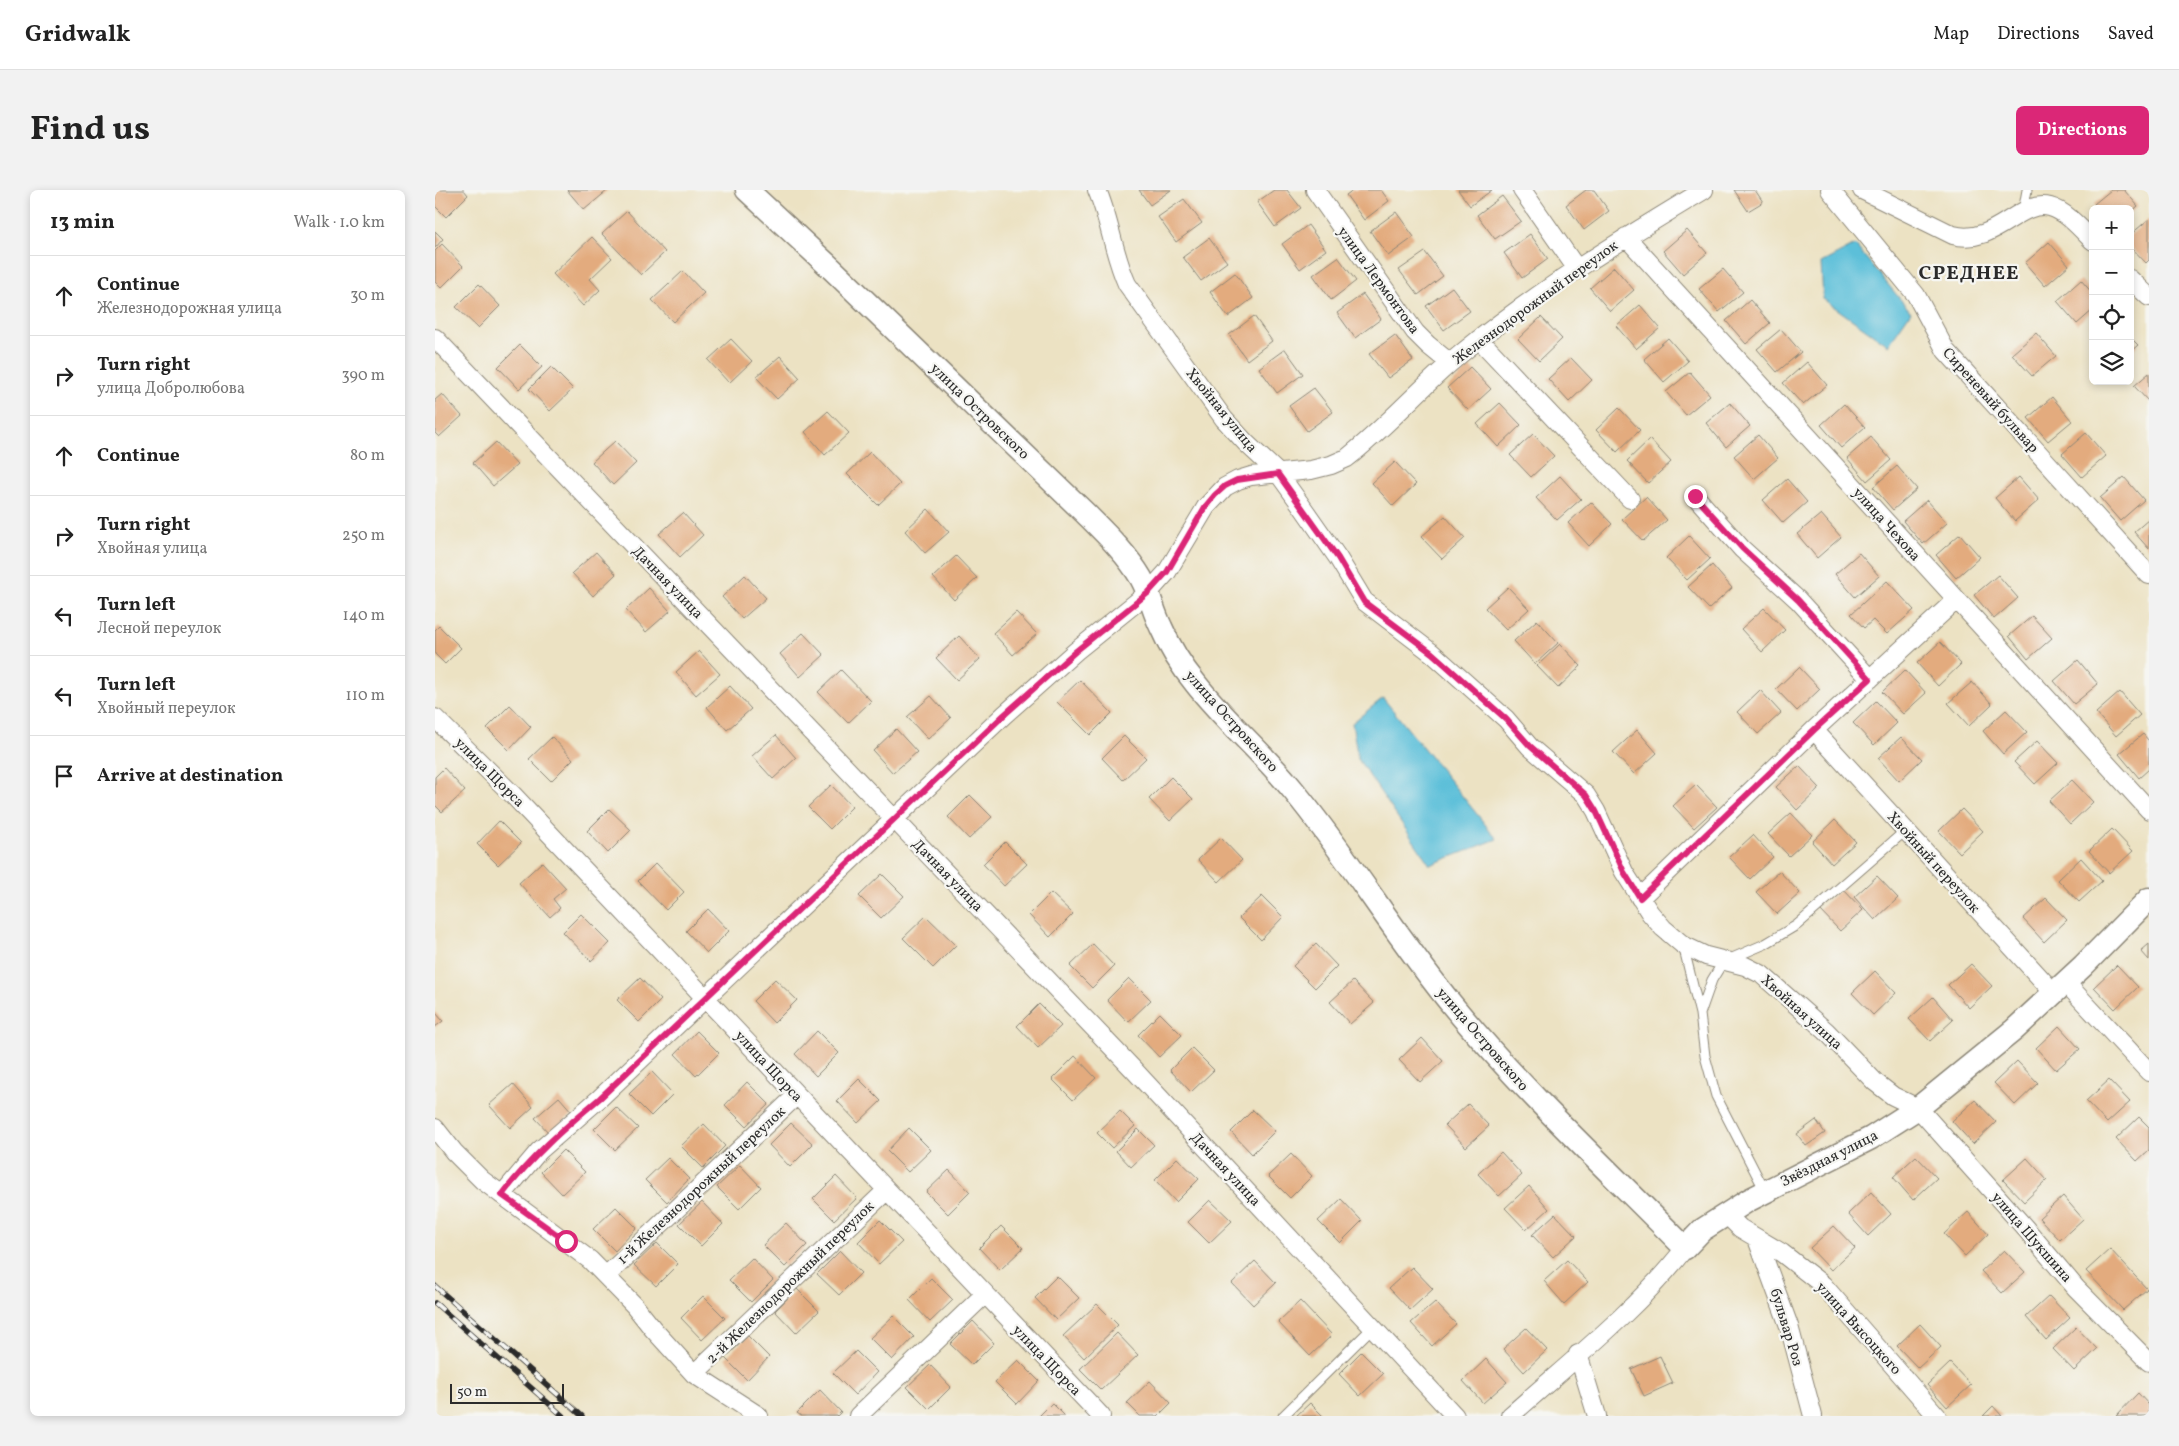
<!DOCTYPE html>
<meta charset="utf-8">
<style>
body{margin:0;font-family:Vollkorn,serif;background:#f2f2f2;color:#222}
.controls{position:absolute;right:15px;top:15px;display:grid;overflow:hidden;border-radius:8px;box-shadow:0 2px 8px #0003}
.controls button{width:45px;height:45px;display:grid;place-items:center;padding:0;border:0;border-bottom:1px solid #e0e0e0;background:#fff;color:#222;font:25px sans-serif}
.scale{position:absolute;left:15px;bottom:12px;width:114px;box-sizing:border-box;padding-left:5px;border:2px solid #2b2b2b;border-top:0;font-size:14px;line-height:18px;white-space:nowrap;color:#2b2b2b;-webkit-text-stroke:4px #f6f6f2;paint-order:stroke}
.stop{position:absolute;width:15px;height:15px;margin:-11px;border:4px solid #db2777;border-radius:50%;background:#fff}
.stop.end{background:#db2777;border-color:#fff;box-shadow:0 1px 5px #0008}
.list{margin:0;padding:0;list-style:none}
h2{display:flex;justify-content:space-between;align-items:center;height:65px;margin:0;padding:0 20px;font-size:21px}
h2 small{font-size:16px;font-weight:400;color:#767676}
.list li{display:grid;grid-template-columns:32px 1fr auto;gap:15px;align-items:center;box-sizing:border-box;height:80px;padding:0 20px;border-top:1px solid #e0e0e0}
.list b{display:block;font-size:19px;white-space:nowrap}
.list p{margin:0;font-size:16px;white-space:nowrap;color:#767676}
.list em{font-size:16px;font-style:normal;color:#767676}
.icon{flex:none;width:28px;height:28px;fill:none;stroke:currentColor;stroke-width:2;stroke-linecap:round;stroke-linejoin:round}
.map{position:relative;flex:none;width:1714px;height:1226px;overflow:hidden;border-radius:8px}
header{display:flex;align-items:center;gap:30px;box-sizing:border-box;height:70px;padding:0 25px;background:#fff;border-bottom:1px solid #e0e0e0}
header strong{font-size:24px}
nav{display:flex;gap:28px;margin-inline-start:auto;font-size:18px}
.intro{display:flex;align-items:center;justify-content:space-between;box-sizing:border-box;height:120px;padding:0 30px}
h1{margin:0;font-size:35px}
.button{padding:12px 22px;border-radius:8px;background:#db2777;color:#fff;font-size:18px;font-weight:700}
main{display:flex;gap:30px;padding:0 30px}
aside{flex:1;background:#fff;border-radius:8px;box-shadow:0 2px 8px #0003}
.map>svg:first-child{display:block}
</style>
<header>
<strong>Gridwalk</strong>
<nav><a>Map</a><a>Directions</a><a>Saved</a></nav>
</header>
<div class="intro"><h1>Find us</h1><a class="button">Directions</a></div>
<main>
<aside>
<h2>13 min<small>Walk · 1.0 km</small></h2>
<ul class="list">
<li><svg class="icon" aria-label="ahead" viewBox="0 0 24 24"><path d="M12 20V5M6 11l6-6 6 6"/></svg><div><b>Continue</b><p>Железнодорожная улица</p></div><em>30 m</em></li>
<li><svg class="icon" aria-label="right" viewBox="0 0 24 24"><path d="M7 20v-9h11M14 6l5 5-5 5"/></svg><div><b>Turn right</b><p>улица Добролюбова</p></div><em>390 m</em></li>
<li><svg class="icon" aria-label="ahead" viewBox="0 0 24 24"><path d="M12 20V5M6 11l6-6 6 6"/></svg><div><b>Continue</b></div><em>80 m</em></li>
<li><svg class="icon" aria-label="right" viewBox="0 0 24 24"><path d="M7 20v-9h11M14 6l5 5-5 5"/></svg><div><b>Turn right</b><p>Хвойная улица</p></div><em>250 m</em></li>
<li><svg class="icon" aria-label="left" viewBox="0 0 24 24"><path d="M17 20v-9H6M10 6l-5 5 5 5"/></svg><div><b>Turn left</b><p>Лесной переулок</p></div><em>140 m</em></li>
<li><svg class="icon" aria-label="left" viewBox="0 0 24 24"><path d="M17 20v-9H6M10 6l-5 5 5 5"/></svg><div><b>Turn left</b><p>Хвойный переулок</p></div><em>110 m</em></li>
<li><svg class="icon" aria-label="arrive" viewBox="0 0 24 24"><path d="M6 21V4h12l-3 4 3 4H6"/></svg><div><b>Arrive at destination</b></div></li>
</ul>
</aside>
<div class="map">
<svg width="1714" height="1226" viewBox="0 0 1714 1226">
<rect width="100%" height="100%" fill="#f6f6f2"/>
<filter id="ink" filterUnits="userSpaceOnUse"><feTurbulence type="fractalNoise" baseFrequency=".02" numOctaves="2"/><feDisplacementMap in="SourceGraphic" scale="10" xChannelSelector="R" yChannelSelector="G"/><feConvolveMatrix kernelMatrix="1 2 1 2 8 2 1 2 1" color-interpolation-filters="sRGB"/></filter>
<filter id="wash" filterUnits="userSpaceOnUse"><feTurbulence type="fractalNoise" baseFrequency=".0096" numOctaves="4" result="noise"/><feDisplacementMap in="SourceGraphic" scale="20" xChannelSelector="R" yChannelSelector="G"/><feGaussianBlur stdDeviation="1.12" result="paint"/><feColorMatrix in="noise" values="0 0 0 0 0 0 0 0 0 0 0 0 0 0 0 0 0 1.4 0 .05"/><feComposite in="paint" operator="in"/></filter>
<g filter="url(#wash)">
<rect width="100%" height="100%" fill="#ece2c3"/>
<path fill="#5bbfd9" stroke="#437582" d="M1420 55 1476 122 1453 155 1388 109 1386 73Z
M948 508 1062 649 995 675 923 569 917 533Z"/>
<g id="blocks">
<path fill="#e3ab7e" d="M0 0H29L33 5 11 27 0 16Z
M132 0H173L149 20Z
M704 0H736L715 15Z
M839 0H852L866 18 840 37 822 12Z
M918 0H946L954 11 929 30 911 5Z
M1023 0H1057L1035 16Z
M1151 0H1159L1174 21 1149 40 1131 15Z
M1299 0H1320L1328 12 1313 21Z
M1676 0H1689L1703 16 1695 23V19H1663L1659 14Z
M1067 6 1086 31 1060 49 1042 25Z
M749 9 767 33 741 52 723 27Z
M192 21 230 62 206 85 167 44Z
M961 22 979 47 953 66 935 41Z
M1714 29V70L1711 73 1695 56V45Z
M873 35 891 60 865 79 847 54Z
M1252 40 1272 63 1248 84 1228 61Z
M0 41 8 49 0 58Z
M1095 44 1113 69 1087 88 1069 63Z
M157 47 177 68 155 89 165 100 148 116 118 84Z
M774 48 792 72 766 91 748 67Z
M1614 52 1634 75 1610 96 1590 73Z
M7 54 28 76 6 98 0 92V61Z
M990 62 1008 86 983 105 964 80Z
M903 67 921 91 896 110 878 85Z
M1179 77 1199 100 1175 121 1155 98Z
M1288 79 1308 102 1284 122 1264 99Z
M248 81 269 103 238 132 217 110Z
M800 83 818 108 793 127 775 102Z
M1646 90 1658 104V120L1642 134 1622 111Z
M44 94 65 116 43 138 21 117Z
M1017 97 1035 121 1009 140 991 116Z
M928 104 946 129 920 148 902 123Z
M1315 110 1335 133 1311 154 1291 131Z
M1205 115 1225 138 1201 159 1181 136Z
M819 126 837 151 812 170 794 145Z
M1106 127 1127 149 1104 171 1083 149Z
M1346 139 1366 162 1342 182 1322 159Z
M1601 143 1621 166 1597 186 1577 164Z
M960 145 978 170 953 188 934 164Z
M1695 147 1703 155 1695 162Z
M1233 148 1253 171 1229 192 1209 169Z
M296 149 317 171 294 193 273 170Z
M85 155 107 177 84 199 63 177Z
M850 159 868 184 842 203 824 178Z
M345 166 365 188 342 209 321 187Z
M1136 168 1157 190 1134 212 1113 189Z
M1372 172 1392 195 1368 215 1348 193Z
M116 177 138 199 115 221 94 199Z
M1035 177 1056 199 1033 220 1012 198Z
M1255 182 1275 205 1251 225 1231 202Z
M1714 183V212L1699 196Z
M879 198 898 222 872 241 854 216Z
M7 204 27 226 4 247 0 243V210Z
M1617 207 1637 231 1613 251 1593 228Z
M1065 213 1086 235 1063 257 1042 234Z
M1295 213 1315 236 1291 257 1271 233Z
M1409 214 1430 237 1406 258 1386 235Z
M1184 218 1205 240 1182 262 1161 240Z
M393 221 414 243 390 265 370 242Z
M1651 243 1671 266 1647 287 1627 264Z
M1098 244 1119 266 1096 287 1075 265Z
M1323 245 1343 268 1319 289 1299 266Z
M1436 247 1456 270 1432 291 1412 268Z
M1215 249 1236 272 1213 293 1192 271Z
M180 251 201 273 178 295 157 272Z
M61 252 82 275 58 296 38 273Z
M435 262 465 294 443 315 412 284Z
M960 272 981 294 958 316 937 293Z
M1462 276 1482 299 1458 320 1438 297Z
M1125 286 1146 309 1122 330 1101 308Z
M1584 287 1604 310 1580 331 1560 308Z
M1689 287 1709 310 1685 331 1665 308Z
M1352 289 1372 312 1348 333 1328 310Z
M1211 307 1232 330 1208 351 1187 329Z
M1492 310 1512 333 1488 354 1468 331Z
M1156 312 1177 334 1154 356 1133 333Z
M493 319 514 342 490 363 470 341Z
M248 323 268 345 245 367 224 344Z
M1386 324 1406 347 1382 368 1362 344Z
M1010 326 1030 348 1007 369 986 347Z
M1714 329V359L1699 342Z
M1525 344 1545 367 1521 388 1501 365Z
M1254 346 1275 369 1252 390 1231 368Z
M161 362 181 384 158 406 137 383Z
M1424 363 1444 386 1420 407 1400 384Z
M521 366 542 388 519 410 498 387Z
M1277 375 1297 398 1274 419 1253 397Z
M310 385 331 408 307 429 287 407Z
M1563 385 1583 408 1559 429 1539 405Z
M1452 391 1479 420 1452 444 1438 430 1429 438 1416 424Z
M1073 397 1094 419 1071 440 1050 418Z
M214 398 235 421 211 442 191 420Z
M1329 418 1350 440 1327 462 1306 439Z
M581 422 602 444 578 465 558 443Z
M1597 426 1617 448 1593 469 1574 446Z
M1102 430 1123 453 1100 474 1079 451Z
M4 436 26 458 10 474 0 464V440Z
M368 443 389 465 365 487 345 464Z
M524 446 545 469 522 490 501 468Z
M1505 452 1526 474 1503 496 1482 473Z
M1125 454 1146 476 1123 498 1102 476Z
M264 461 285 484 261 505 241 482Z
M1643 470 1663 494 1639 514 1619 491Z
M1364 477 1385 499 1362 521 1341 499Z
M406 480 436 511 413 533 383 502Z
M1470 480 1491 503 1468 524 1447 502Z
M645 490 677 523 655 545 622 512Z
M1537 492 1557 514 1534 536 1513 513Z
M295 496 316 519 292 540 272 517Z
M1325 500 1346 523 1323 544 1302 522Z
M1685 502 1705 525 1681 546 1661 523Z
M496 506 516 528 493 549 472 527Z
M1441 511 1462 533 1439 555 1418 533Z
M75 515 96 537 74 560 52 538Z
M1571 520 1592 542 1568 564 1548 541Z
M461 539 482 562 458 583 438 561Z
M1202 540 1222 563 1199 584 1178 562Z
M1708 544 1714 551V579L1704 588 1684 564Z
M341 545 361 568 338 589 317 566Z
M689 546 711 568 688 590 667 568Z
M117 547 138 569 116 591 94 569Z
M1466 547 1487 569 1464 591 1443 568Z
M1602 551 1623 573 1600 594 1579 572Z
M1364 576 1385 598 1362 620 1341 597Z
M9 578 30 601 7 622 0 615V587Z
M736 587 758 609 735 631 714 609Z
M1637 590 1658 612 1635 634 1614 611Z
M396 595 417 617 395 639 373 617Z
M1261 595 1282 617 1259 638 1238 616Z
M535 605 557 627 534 649 513 627Z
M174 619 196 640 173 663 152 641Z
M1527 619 1548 641 1525 663 1504 641Z
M1356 623 1377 645 1354 666 1333 644Z
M1400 630 1421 652 1397 674 1377 652Z
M64 631 86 653 63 675 42 654Z
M1677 639 1698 661 1674 683 1654 661Z
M1318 645 1338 667 1315 689 1294 667Z
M786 648 807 670 784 692 763 670Z
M570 652 592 674 569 696 548 674Z
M1646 668 1667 691 1644 712 1623 690Z
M107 672 131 698 118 709 125 718 115 727 84 693Z
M221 673 249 702 231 720 203 691Z
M1344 681 1365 703 1342 724 1321 702Z
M447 684 469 706 446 728 424 706Z
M1442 686 1463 708 1440 730 1419 707Z
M1407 698 1428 720 1405 741 1384 719Z
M616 703 638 724 615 747 594 725Z
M827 706 848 727 826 750 804 728Z
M1611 708 1632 730 1609 752 1588 729Z
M273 719 294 741 272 763 251 741Z
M146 724 175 753 156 771 128 742Z
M491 726 521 755 498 778 468 748Z
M658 754 679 776 657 798 635 776Z
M881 754 902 776 880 798 858 776Z
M1714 754V770L1706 761Z
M1536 774 1557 796 1534 818 1513 795Z
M1682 775 1703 797 1680 819 1659 797Z
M1440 781 1461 803 1438 825 1417 803Z
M205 788 226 810 204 832 182 810Z
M694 788 716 810 693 832 672 810Z
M340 789 362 810 339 833 318 811Z
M918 791 939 813 915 834 895 812Z
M1498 807 1518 830 1495 851 1474 829Z
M604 814 626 836 603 858 582 836Z
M0 822 8 831 0 837Z
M725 823 747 845 724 867 703 845Z
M1624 836 1645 859 1621 880 1601 858Z
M262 841 284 863 261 886 240 864Z
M382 841 404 863 381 886 360 864Z
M987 848 1008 871 985 892 964 870Z
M757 858 779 880 756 902 735 880Z
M640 866 661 888 638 910 617 889Z
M1582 871 1603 893 1580 915 1559 893Z
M217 882 238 904 216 926 194 904Z
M424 889 446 911 423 933 402 911Z
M1674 890 1695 912 1672 933 1651 911Z
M312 892 334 914 311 936 290 915Z
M78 894 98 917 75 938 54 915Z
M124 907 138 923 115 944 100 928Z
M1540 910 1561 932 1538 954 1517 931Z
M1033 914 1054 936 1031 957 1010 935Z
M181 917 203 938 180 960 159 939Z
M818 920 840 941 817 964 796 942Z
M685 921 700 936 677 958 662 943Z
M1704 927 1714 937V960L1702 971 1681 949Z
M1381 930 1390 943 1371 956 1362 944Z
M356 933 378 954 355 977 334 955Z
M269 934 290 956 268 978 246 956Z
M474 938 496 960 473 982 452 961Z
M703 939 719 955 696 977 681 961Z
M128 960 150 982 127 1004 106 982Z
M1066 962 1087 985 1064 1006 1043 984Z
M856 964 877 986 855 1008 833 986Z
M1481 966 1502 988 1478 1010 1458 987Z
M233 968 254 989 232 1012 210 990Z
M742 968 764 989 741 1012 720 990Z
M1592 968 1612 990 1589 1012 1568 990Z
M305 975 326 997 304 1019 282 997Z
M514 980 535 1002 513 1024 491 1002Z
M401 986 422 1008 399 1030 378 1009Z
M1094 996 1114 1019 1091 1040 1070 1018Z
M1436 1002 1456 1024 1433 1046 1413 1024Z
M1628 1006 1648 1029 1625 1050 1604 1028Z
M906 1009 927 1031 905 1053 883 1031Z
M775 1010 797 1031 774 1053 753 1032Z
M267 1012 288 1034 266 1056 244 1034Z
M181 1017 202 1038 180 1061 158 1039Z
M1533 1022 1553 1044 1530 1066 1509 1044Z
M1120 1024 1141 1046 1118 1067 1097 1045Z
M445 1030 467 1052 444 1074 423 1052Z
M351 1033 372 1055 350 1077 328 1055Z
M566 1036 588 1058 565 1080 544 1058Z
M1399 1036 1420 1058 1396 1080 1375 1058Z
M222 1053 243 1074 221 1096 199 1075Z
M1675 1059 1712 1099 1688 1120 1651 1081Z
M1569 1060 1590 1082 1567 1103 1546 1081Z
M405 1061 426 1083 404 1105 382 1084Z
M317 1068 338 1090 316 1112 294 1090Z
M1132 1070 1153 1092 1129 1114 1109 1091Z
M820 1071 841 1093 818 1115 797 1093Z
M977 1077 998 1099 975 1120 954 1098Z
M622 1086 644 1108 621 1130 600 1108Z
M496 1088 518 1110 495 1132 474 1110Z
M362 1099 384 1121 361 1143 340 1121Z
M268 1106 290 1128 267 1150 246 1128Z
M1614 1106 1635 1128 1611 1150 1591 1127Z
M865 1111 897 1145 875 1166 843 1132Z
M1000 1112 1021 1134 997 1156 976 1133Z
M662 1114 683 1135 649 1168 628 1146Z
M458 1126 479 1147 457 1170 435 1148Z
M538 1131 559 1153 537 1175 515 1154Z
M1485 1134 1506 1157 1483 1178 1462 1156Z
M1641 1137 1662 1159 1639 1181 1618 1159Z
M1091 1138 1112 1160 1089 1182 1068 1159Z
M682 1143 703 1165 666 1200 645 1179Z
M313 1146 334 1167 312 1190 290 1168Z
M421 1161 442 1182 420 1205 398 1183Z
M926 1162 948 1184 925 1206 904 1184Z
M1225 1166 1238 1193 1209 1206 1196 1179Z
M1051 1169 1072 1192 1048 1213 1028 1191Z
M583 1170 604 1191 582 1214 560 1192Z
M1515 1173 1536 1195 1512 1217 1492 1195Z
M495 1175 516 1197 494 1219 472 1197Z
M715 1191 736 1213 723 1226H705L692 1213Z
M385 1200 406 1222 402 1226H366L362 1223Z
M1703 1203 1714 1215V1226H1681Z
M617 1213 630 1226H604Z
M875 1213 888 1226H861Z
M1558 1216 1567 1226H1548Z"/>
</g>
</g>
<g filter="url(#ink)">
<use href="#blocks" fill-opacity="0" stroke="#8c8677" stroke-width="1"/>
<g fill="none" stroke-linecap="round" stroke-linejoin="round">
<defs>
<path id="service" d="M1588 22 1592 0
M1248 755 1265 824 1270 866 1281 906 1330 1001
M1265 824 1277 790 1288 772 1330 754 1362 735 1470 641
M848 1226 938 1137"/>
<path id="minor" d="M662 0C675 30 678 63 692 94L789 229 811 253 843 283 866 315 903 368 929 411 997 463 1071 529 1095 557 1151 605 1161 621 1189 682 1215 723 1228 738 1248 755 1271 766 1310 776 1326 784 1391 841 1440 892 1458 906 1483 918 1591 1039 1641 1098 1714 1172
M880 0 980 142 993 155 1015 173
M1087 0 1142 79
M1395 0 1481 105 1511 161 1714 385
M1427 0 1518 45C1561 56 1583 9 1615 17 1631 21 1647 40 1658 51
M1191 47 1714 620
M1695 89 1714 107
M0 148 698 879 1020 1226
M1044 149 1195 309
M1260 306 1307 359 1363 410 1435 489
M0 528 78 605 666 1226
M1379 540 1619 803
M1205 708 1379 540 1521 410
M1631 793 1714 882
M0 938 19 962 47 990 155 1070 199 1115 218 1139 259 1184 324 1226
M67 1005 104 961 165 908 569 525 641 461 713 403 732 382 771 317 790 297 803 290 816 286 876 280 896 275 912 268C955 234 990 192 1033 158 1107 98 1188 49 1269 0
M1291 1024 1305 1038 1347 1063 1388 1095 1502 1226
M1322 1049 1354 1136 1378 1226
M171 1086 362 905
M1143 1164 1162 1226
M259 1184 452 1000
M423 1226 550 1104
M1075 1226C1133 1174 1203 1119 1250 1058"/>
<path id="tertiary" d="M312 0 397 79 650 323C670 343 692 364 706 388 715 404 718 421 726 437 735 458 747 477 761 494 791 532 828 563 858 600 915 669 961 747 1018 816 1089 902 1171 978 1250 1058L1267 1040 1314 1010 1436 948 1483 918 1579 840 1648 776 1714 709"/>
</defs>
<use href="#service" stroke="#8c8677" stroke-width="11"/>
<use href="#minor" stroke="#8c8677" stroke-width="20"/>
<use href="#tertiary" stroke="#8c8677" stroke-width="25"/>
<use href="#service" stroke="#fff" stroke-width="9"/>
<use href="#minor" stroke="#fff" stroke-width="18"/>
<use href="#tertiary" stroke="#fff" stroke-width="22"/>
<defs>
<path id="rail" d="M0 1096 147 1226
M0 1113 128 1226"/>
</defs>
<use href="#rail" stroke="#2b2b2b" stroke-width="5.5"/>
<use href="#rail" stroke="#f6f6f2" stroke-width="4" stroke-dasharray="11" stroke-linecap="butt"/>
</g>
</g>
<g fill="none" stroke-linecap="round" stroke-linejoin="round" filter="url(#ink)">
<path stroke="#db2777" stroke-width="6" d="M131 1051 67 1005C96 967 129 938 165 908L569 525 641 461 713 403 732 382 770 317 780 305 790 296 802 290 843 284 903 368 929 412 997 463 1071 529 1095 556 1151 605 1161 621 1189 682 1205 708 1379 540 1435 489 1363 410 1307 358 1260 306"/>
</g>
<g text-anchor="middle" stroke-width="4.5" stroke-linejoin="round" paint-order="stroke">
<g font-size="15" fill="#2b2b2b" stroke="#f6f6f2">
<text transform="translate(944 90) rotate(54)" y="5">улица Лермонтова</text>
<text transform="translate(1100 112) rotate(-36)" y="5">Железнодорожный переулок</text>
<text transform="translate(1556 210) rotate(48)" y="5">Сиреневый бульвар</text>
<text transform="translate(787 220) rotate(51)" y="5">Хвойная улица</text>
<text transform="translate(545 221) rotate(44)" y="5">улица Островского</text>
<text transform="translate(1452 334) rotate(48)" y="5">улица Чехова</text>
<text transform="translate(233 392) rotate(46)" y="5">Дачная улица</text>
<text transform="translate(797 531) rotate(48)" y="5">улица Островского</text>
<text transform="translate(55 582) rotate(45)" y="5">улица Щорса</text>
<text transform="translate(1499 672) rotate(48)" y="5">Хвойный переулок</text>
<text transform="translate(513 685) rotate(46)" y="5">Дачная улица</text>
<text transform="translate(1367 822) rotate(42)" y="5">Хвойная улица</text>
<text transform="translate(1048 849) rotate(49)" y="5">улица Островского</text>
<text transform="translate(334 876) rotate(47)" y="5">улица Щорса</text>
<text transform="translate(1394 968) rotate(-27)" y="5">Звёздная улица</text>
<text transform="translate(791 979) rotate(47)" y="5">Дачная улица</text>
<text transform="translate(266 995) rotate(-43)" y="5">1-й Железнодорожный переулок</text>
<text transform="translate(1597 1047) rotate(49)" y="5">улица Шукшина</text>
<text transform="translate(355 1092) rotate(-44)" y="5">2-й Железнодорожный переулок</text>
<text transform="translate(1352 1137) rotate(73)" y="5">бульвар Роз</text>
<text transform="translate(1424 1138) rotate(48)" y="5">улица Высоцкого</text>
<text transform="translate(612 1170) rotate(46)" y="5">улица Щорса</text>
</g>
<g font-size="20" font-weight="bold" letter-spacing="1" fill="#2b2b2b" stroke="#f6f6f2">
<text x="1534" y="89">СРЕДНЕЕ</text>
</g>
</g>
</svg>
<div class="controls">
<button>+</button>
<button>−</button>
<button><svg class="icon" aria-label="locate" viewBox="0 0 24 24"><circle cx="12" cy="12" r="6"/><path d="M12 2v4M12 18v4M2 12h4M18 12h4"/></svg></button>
<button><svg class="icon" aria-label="layers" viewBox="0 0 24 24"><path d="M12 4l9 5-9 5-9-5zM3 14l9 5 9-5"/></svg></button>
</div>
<div class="scale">50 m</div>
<div class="stop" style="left:131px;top:1051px"></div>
<div class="stop end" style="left:1260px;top:306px"></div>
</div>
</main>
